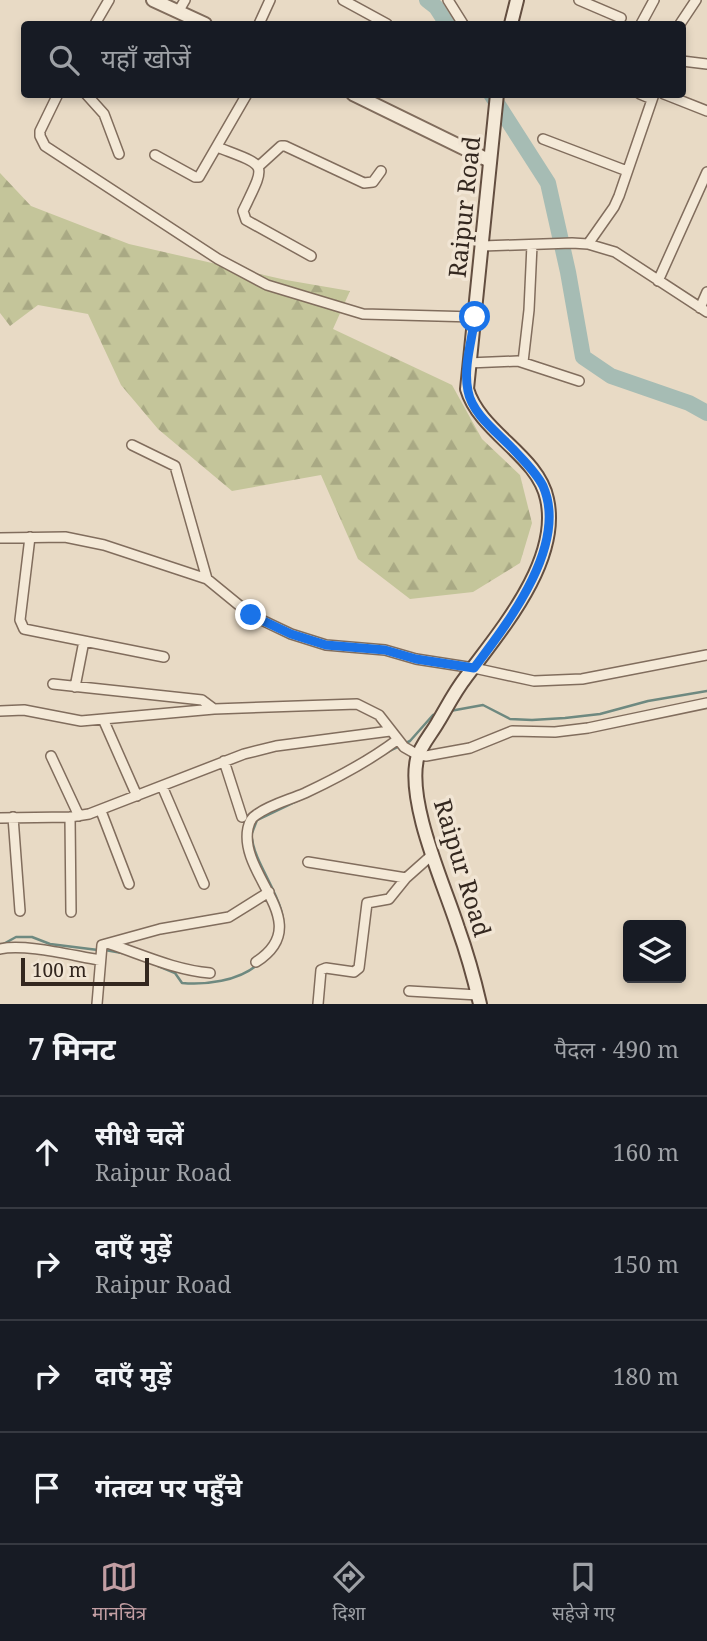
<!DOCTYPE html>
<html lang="hi">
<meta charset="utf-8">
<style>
body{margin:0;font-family:"Noto Serif","Noto Sans Devanagari",serif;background:#242831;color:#f1f3f6}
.controls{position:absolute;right:21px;bottom:21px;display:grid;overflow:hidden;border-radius:7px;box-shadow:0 4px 10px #0003}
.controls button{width:63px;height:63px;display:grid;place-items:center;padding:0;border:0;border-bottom:2px solid #363941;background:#171b24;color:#f1f3f6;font:35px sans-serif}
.scale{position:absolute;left:21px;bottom:18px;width:128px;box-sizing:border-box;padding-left:7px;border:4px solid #33271f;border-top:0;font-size:19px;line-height:24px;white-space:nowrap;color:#33271f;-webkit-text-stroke:5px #f1e5d4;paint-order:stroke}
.stop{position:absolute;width:21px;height:21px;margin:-16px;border:5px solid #1a73e8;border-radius:50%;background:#fff}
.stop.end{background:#1a73e8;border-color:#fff;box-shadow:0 2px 7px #0008}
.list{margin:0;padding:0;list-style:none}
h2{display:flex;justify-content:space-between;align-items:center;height:91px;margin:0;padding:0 28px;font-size:30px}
h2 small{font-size:23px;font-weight:400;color:#9ea1a6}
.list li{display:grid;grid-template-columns:46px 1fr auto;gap:21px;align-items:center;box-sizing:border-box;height:112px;padding:0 28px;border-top:2px solid #363941}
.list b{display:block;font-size:26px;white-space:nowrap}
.list p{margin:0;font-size:23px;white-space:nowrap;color:#9ea1a6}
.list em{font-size:23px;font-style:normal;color:#9ea1a6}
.icon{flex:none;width:38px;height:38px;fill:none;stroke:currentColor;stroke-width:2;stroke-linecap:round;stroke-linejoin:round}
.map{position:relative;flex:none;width:707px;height:1004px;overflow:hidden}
.search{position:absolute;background:#171b24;box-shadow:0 4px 10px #0003;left:21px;right:21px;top:21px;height:77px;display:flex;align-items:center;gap:18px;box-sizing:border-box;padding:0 24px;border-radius:7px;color:#9ea1a6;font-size:26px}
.sheet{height:539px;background:#171b24}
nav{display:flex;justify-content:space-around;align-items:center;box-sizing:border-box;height:98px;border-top:2px solid #363941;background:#171b24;font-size:19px;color:#9ea1a6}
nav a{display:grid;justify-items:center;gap:4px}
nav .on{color:#c29ea3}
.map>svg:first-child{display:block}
</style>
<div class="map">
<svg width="707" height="1004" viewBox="0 0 707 1004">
<defs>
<pattern id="forest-firs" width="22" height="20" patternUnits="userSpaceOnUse" patternTransform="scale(1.75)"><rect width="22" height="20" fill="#c4c59a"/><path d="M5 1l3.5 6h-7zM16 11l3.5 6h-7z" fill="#a9a984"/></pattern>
</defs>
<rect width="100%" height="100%" fill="#e8dac5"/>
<path fill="url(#forest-firs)" d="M0 173 31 206 129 244 286 280 350 291 333 329 452 385 482 439 520 475 532 523 520 563 473 592 410 599 358 559 321 475 232 491 158 429 121 385 88 314 38 305 10 326 0 313Z"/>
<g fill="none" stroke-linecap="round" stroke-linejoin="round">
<path stroke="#6e8980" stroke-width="2.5" d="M450 711 483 705 510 719 532 720 565 718 600 714 648 701 707 691
M387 752 410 741 433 715 437 714
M252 833 257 820 305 797
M252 839C256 870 295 910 280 941
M0 946 16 937H32L50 944 98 950
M105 950 122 953
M158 966 175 973 182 983C206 985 238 981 257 965"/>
<path stroke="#a6bcb4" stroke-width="16" d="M427 0 436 7 447 24
M491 94 548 183 568 272 583 357 611 376 689 403 707 413"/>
<defs>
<path id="minor" d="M343 0 387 24
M448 0 463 24
M579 0 621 18
M178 12 185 0
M95 24 109 0
M259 24 270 0
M641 24 654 0
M680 24 696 0
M682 61 707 64
M58 94 40 131V136L45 146 218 259 267 285 363 314 475 317
M86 94 104 114 119 154
M640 94 652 99
M664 94 707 111
M543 139 627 171
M217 147C268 167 267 161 243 211L246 220 311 256
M155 155 195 177H199L247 94
M259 166 281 146H285L364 183 373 182 381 171
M588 244 614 207 619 196 654 94
M482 246 572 243 588 244 615 252 707 312
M658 281 707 172
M700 308 707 292
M523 362 529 310 532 245
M468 363 518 361 579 381
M132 445 175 466 207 579
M30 537 20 620 24 629 164 657
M0 538 65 537 104 545 207 579 251 615 291 634 326 645 385 650 416 659 474 668 534 681 582 679 707 655
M53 684 202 700 214 709
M75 687 84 641
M0 711 24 710 81 721 214 709 357 704 379 715 404 747 418 755 426 756 470 748 512 731 555 732 588 728 707 703
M103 719 137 796
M51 756 79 816
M224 761 242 817
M162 786 204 884
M101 811 129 884
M13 817 20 911
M70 817 71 912
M0 818 70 817 89 814 244 754 276 746 390 731
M308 862 406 878
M110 944C143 955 175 970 210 973
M0 949C24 943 74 956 100 960
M256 962C317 923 238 876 248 828 249 823 251 818 256 815 269 805 289 800 305 793 337 778 369 761 397 740
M409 991 478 995
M97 1004 102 945 160 929 229 917 269 892
M318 1004 321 970 326 968 354 972 359 968 367 903 389 899 406 878 433 854"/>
<path id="tertiary" d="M153 0 205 24
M353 94 490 161"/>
<path id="secondary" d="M511 24 517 0
M480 1004C474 978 467 953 458 928 444 884 407 804 417 759 420 746 432 733 438 722 447 707 455 691 466 677 500 631 561 561 547 499 538 455 480 433 467 389L497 94"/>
</defs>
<use href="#minor" stroke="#816d5d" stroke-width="12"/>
<use href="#tertiary" stroke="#816d5d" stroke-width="16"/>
<use href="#secondary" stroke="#634e40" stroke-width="16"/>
<use href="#minor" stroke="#f4e9d7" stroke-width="9"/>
<use href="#tertiary" stroke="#f4e9d7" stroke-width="12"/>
<use href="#secondary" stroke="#f4e9d7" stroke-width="12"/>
</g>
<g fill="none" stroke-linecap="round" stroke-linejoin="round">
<path stroke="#1a73e8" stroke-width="9" d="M251 615 291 634 326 645 385 650 416 659 474 668C507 624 569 545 543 486 536 472 524 461 513 449 498 433 472 414 468 391 463 368 472 340 475 317"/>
</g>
<g text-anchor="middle" stroke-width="7" stroke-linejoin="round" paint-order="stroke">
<g font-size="24" fill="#33271f" stroke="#f1e5d4">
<text transform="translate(465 207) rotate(-84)" y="8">Raipur Road</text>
<text transform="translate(462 868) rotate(73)" y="8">Raipur Road</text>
</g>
</g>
</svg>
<div class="controls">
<button><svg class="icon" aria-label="layers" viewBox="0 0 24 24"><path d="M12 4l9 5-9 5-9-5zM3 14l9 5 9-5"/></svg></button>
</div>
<div class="scale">100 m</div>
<div class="stop" style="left:475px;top:317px"></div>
<div class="stop end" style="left:251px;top:615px"></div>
<div class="search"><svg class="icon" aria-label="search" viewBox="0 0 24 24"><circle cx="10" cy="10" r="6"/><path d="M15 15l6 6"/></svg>यहाँ खोजें</div>
</div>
<section class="sheet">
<h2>7 मिनट<small>पैदल · 490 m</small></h2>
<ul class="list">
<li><svg class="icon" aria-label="ahead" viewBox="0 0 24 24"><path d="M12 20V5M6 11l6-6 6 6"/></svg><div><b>सीधे चलें</b><p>Raipur Road</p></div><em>160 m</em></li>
<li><svg class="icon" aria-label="right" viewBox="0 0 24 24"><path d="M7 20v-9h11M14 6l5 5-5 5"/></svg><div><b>दाएँ मुड़ें</b><p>Raipur Road</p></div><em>150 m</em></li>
<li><svg class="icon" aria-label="right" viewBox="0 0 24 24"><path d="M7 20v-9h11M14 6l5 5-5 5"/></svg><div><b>दाएँ मुड़ें</b></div><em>180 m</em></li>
<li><svg class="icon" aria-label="arrive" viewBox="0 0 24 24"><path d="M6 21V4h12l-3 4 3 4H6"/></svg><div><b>गंतव्य पर पहुँचे</b></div></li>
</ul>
</section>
<nav>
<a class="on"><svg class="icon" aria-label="map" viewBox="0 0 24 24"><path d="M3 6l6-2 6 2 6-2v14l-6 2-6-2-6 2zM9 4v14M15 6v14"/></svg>मानचित्र</a>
<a><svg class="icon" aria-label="directions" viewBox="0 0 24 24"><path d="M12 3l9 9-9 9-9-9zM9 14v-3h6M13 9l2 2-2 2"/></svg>दिशा</a>
<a><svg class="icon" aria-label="saved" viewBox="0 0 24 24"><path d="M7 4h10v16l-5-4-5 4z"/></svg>सहेजे गए</a>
</nav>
